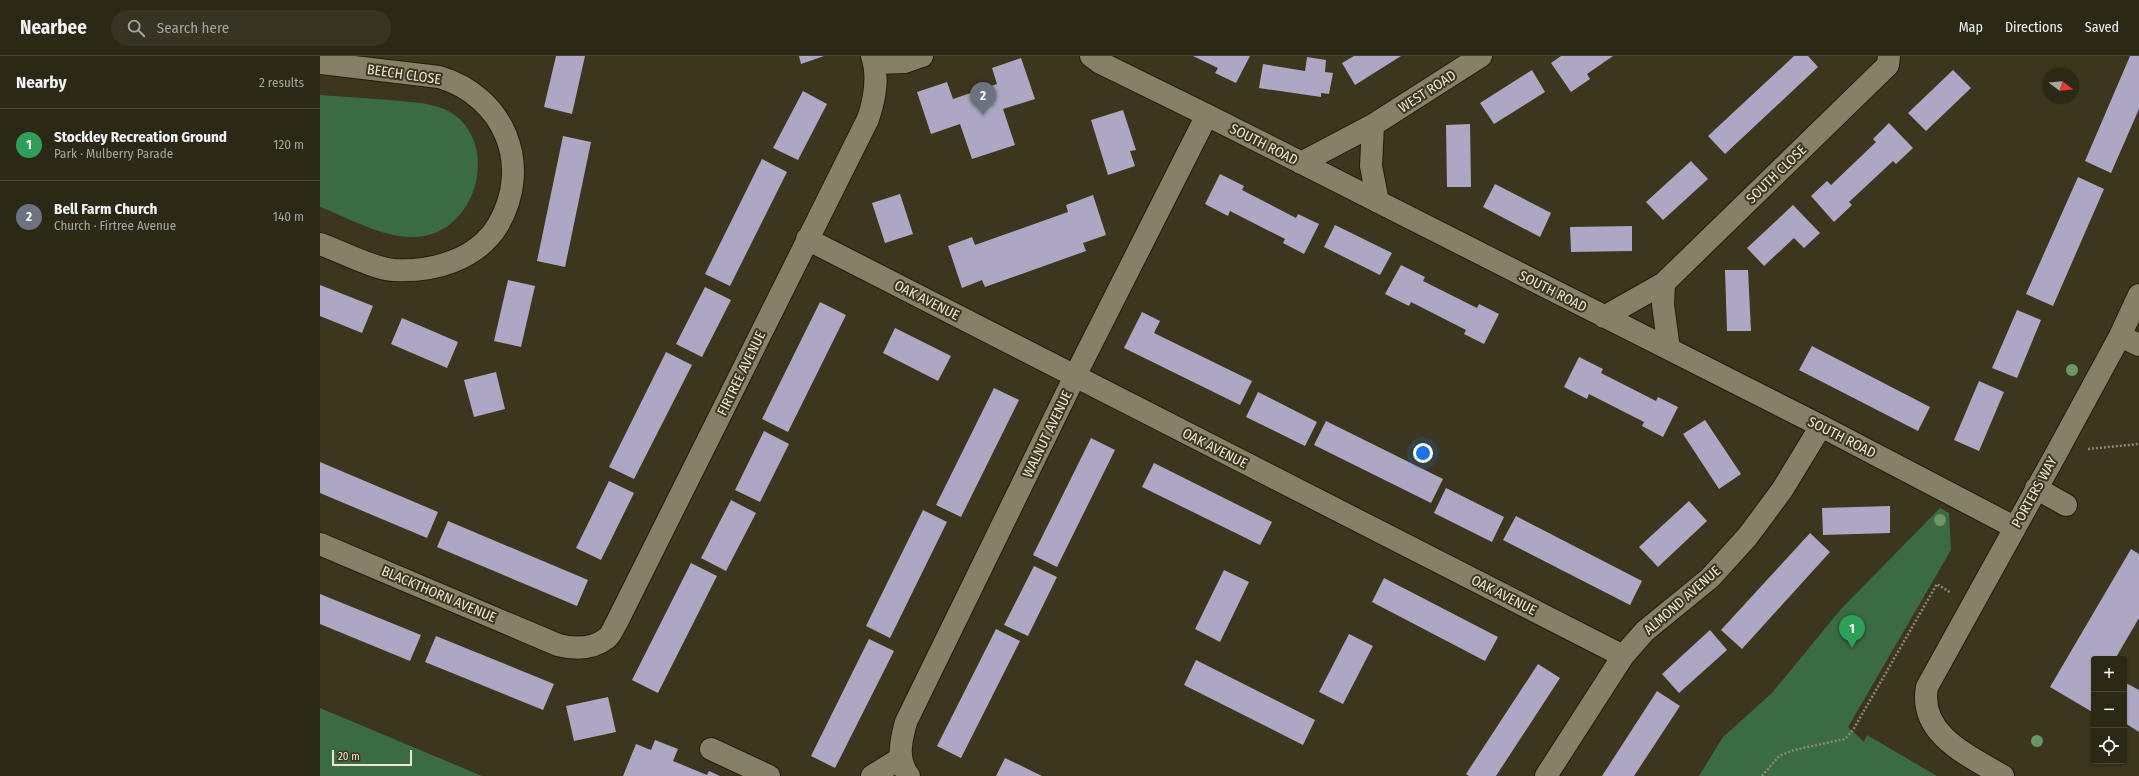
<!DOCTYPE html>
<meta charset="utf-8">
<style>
body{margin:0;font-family:"Fira Sans Condensed",sans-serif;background:#383423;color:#f1f3f6}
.controls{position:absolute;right:12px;bottom:12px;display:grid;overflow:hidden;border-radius:4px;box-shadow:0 1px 3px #0004}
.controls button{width:36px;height:36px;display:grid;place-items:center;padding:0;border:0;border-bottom:1px solid #484435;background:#2c2816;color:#f1f3f6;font:20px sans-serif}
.compass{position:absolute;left:1723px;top:12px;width:36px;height:36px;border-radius:50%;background:#2c2816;box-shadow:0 1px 3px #0004;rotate:106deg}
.scale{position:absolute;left:12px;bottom:10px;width:80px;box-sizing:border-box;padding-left:4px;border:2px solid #eae7d8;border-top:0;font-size:11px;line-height:14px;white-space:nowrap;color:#eae7d8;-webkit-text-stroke:3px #3b361d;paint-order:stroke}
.you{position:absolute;left:1103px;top:397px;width:14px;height:14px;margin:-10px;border:3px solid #fff;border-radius:50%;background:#1a73e8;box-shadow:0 0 0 6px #1a73e833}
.badge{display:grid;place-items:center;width:26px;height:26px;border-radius:50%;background:#d6ab8b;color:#fff;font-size:13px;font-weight:700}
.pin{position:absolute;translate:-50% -33px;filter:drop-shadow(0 1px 2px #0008)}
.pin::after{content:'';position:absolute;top:21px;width:14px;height:12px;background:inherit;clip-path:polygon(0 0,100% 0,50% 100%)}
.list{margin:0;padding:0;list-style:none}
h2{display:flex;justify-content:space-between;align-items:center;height:52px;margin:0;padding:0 16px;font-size:17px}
h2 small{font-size:13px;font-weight:400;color:#a6a6a1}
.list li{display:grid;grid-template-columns:26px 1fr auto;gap:12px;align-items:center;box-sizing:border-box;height:72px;padding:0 16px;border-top:1px solid #484435}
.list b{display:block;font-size:15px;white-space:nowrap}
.list p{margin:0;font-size:13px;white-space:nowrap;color:#a6a6a1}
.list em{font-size:13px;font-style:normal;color:#a6a6a1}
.icon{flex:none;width:22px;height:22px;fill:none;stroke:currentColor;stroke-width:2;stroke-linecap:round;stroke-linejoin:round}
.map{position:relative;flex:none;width:1819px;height:720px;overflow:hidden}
header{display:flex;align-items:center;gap:24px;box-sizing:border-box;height:56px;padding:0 20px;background:#2c2816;border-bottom:1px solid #484435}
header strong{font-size:19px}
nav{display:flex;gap:22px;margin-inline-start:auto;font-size:14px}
.search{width:280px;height:36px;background:#383423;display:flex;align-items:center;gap:10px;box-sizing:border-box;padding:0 14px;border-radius:22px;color:#a6a6a1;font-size:15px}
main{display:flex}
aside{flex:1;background:#2c2816}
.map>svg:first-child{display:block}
</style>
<header>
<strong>Nearbee</strong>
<div class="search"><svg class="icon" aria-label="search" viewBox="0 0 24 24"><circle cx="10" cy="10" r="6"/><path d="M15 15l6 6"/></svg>Search here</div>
<nav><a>Map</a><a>Directions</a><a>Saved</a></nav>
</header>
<main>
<aside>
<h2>Nearby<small>2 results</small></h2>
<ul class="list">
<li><span class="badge" style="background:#2e9e5b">1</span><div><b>Stockley Recreation Ground</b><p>Park · Mulberry Parade</p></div><em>120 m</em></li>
<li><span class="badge" style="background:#6b7280">2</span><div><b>Bell Farm Church</b><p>Church · Firtree Avenue</p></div><em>140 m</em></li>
</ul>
</aside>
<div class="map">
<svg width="1819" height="720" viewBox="0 0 1819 720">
<rect width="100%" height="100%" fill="#3b361d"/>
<path fill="#3b6b43" d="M0 39C23 41 47 42 70 44 88 46 107 46 124 53 180 78 162 169 104 180 69 186 32 163 0 151Z
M1620 452 1629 457 1631 494 1528 671 1544 686 1547 679 1617 720H1379L1403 681 1452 637 1521 553Z
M0 652 162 720H0Z"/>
<path fill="#aea7c3" d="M236 0H265L252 58 224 51Z
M479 0H504L481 8Z
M873 0H930L916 27 895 17 898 12Z
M1034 0H1081L1035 29 1022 7Z
M1241 0H1293L1267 18 1270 23 1251 36 1231 7Z
M1474 0H1488L1498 11 1405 98 1388 80Z
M1810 0H1819V53L1791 117 1765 105Z
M987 1 1006 4 1005 16 1013 17 1009 38 1001 37V41L939 32 943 8 985 15Z
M701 2 715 43 683 53 695 89 652 103 640 68 611 78 597 36 627 26 633 43 677 28 672 12Z
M1212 14 1225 36 1174 68 1160 47Z
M1633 14 1651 32 1606 75 1588 57Z
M483 35 507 48 478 104 453 92Z
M803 54 816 94 810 95 815 110 788 119 771 64Z
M1569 67 1593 92 1576 108 1573 105 1529 146 1532 149 1514 166 1491 140 1507 125 1511 129 1556 86 1553 83Z
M1150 68 1151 131H1127L1126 69Z
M243 80 271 86 245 211 217 205Z
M442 103 467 116 410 230 385 218Z
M1371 105 1388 123 1343 164 1326 146Z
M900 118 924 130 922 134 976 162 978 158 999 168 984 198 963 187 965 183 910 155 908 160 885 148Z
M1758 121 1784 133 1733 250 1706 238Z
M1175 128 1231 157 1220 181 1163 151Z
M580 138 593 178 565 187 552 147Z
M773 139 786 179 763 187 766 195 665 231 662 224 642 232 628 190 652 181 655 189 748 156 746 149Z
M1473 149 1500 177 1484 192 1474 182 1444 210 1427 192Z
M1015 169 1072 197 1060 219 1004 191Z
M1312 170V195L1251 196 1250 171Z
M1081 209 1105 221 1103 225 1157 252 1159 248 1179 258 1164 288 1144 278 1146 274 1091 246 1089 250 1065 238Z
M1405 214H1428L1431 275H1407Z
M188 224 215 230 201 291 174 285Z
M0 229 53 250 42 277 0 260Z
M385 231 411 244 382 301 356 288Z
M500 246 526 259 468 376 442 363Z
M1697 254 1721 264 1697 322 1672 312Z
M822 256 840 265 834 277 932 325 920 349 804 292Z
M82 262 138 286 127 312 71 288Z
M575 272 631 300 618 325 563 297Z
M1492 290 1610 351 1598 375 1479 314Z
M346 296 372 309 314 423 289 411Z
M1259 301 1283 313 1281 317 1336 345 1338 341 1358 351 1343 381 1322 370 1324 366 1269 338 1267 343 1244 331Z
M176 316 185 353 154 361 144 324Z
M1659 325 1684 336 1659 395 1634 384Z
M674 332 699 344 641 461 616 449Z
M938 336 997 366 985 390 926 361Z
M1385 364 1421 418 1399 433 1363 378Z
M1006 365 1123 423 1111 447 994 389Z
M444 375 469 388 440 446 415 434Z
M771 382 795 394 737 511 713 499Z
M0 406 118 456 107 482 0 437Z
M834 407 952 466 940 489 822 431Z
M289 425 314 437 281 504 256 492Z
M1126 432 1184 461 1172 486 1114 457Z
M411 444 436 457 406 515 381 502Z
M1369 445 1387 465 1338 511 1319 491Z
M1570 450V477L1503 479 1502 452Z
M603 454 627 466 570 582 546 570Z
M1196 460 1322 525 1310 549 1183 484Z
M128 465 268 524 257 550 117 491Z
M1490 477 1510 496 1422 593 1401 574Z
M1811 493 1819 498V562L1795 603H1774V657L1730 631Z
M371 507 397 520 338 637 312 624Z
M714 510 737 521 708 580 684 569Z
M904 514 929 526 900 586 875 573Z
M1064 522 1178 581 1165 605 1052 546Z
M0 538 101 579 90 605 0 568Z
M676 573 700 585 641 702 617 690Z
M1390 574 1407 594 1359 637 1342 618Z
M1029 578 1053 590 1023 648 999 636Z
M116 580 234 628 223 654 105 606Z
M549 583 574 595 515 712 491 700Z
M876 604 995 664 983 689 864 629Z
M1218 608 1240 622 1176 720H1149L1146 718Z
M1804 626 1819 634V676L1805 667 1804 669Z
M1337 635 1360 650 1314 720H1282Z
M288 641 296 676 254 685 246 650Z
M335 684 358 693 353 705 387 719 389 715 400 720H303L316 688 331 694Z
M685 702 722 720H676Z"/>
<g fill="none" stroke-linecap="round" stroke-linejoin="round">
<defs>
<path id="minor" d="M771 0 779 6 887 59 1501 370 1694 471
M0 7 119 21C184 40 213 109 178 169 157 204 113 216 74 214 54 213 20 195 0 188
M554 7 585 6 602 0
M1053 69 1051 110 1058 146
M981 107 1053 69 1161 0
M487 183 1303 600
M1344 227 1343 249 1349 293
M1284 261 1344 227 1568 9 1569 0
M1800 280 1819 289
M1716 432 1746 449
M0 488 238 589C254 593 272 594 287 582 291 579 294 571 297 566L548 63C555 42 559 21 552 0
M391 693 449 720
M552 720 581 702
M589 720C576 704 581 684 586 666L755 320 887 59
M1226 720 1303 600 1325 575 1390 522 1428 480 1462 434 1501 370
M1683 720C1649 700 1598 678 1607 631L1737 396 1800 280 1819 239"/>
</defs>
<use href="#minor" stroke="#221d05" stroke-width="24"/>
<path stroke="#8c8873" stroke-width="2.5" stroke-dasharray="2 2" stroke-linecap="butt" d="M1768 393 1819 388
M1442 720 1459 700 1474 694 1525 683 1533 674 1617 528 1631 537"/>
<use href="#minor" stroke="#868166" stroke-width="22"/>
</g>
<g fill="#6b9564">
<circle cx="1752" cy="314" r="6"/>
<circle cx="1620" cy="464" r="6"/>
<circle cx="1717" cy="685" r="6"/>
</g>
<g text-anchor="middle" stroke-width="4" stroke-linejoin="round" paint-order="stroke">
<g font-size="14" fill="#eae7d8" stroke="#3b361d">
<text transform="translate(84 18) rotate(8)" y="5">BEECH CLOSE</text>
<text transform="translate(1107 35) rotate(-33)" y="5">WEST ROAD</text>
<text transform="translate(944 88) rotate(27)" y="5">SOUTH ROAD</text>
<text transform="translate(1456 118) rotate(-44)" y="5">SOUTH CLOSE</text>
<text transform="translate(1233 235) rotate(27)" y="5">SOUTH ROAD</text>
<text transform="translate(607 244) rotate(27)" y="5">OAK AVENUE</text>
<text transform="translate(421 317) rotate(-64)" y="5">FIRTREE AVENUE</text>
<text transform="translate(727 378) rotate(-64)" y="5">WALNUT AVENUE</text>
<text transform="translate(1522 381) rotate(27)" y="5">SOUTH ROAD</text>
<text transform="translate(895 392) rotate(27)" y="5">OAK AVENUE</text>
<text transform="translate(1714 436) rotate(-61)" y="5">PORTERS WAY</text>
<text transform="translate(119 538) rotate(23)" y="5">BLACKTHORN AVENUE</text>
<text transform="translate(1184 539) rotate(27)" y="5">OAK AVENUE</text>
<text transform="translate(1362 544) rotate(-41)" y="5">ALMOND AVENUE</text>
</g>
</g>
</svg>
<div class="controls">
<button>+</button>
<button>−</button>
<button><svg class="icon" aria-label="locate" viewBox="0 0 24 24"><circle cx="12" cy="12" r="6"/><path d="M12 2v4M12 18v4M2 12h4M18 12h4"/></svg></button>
</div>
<svg class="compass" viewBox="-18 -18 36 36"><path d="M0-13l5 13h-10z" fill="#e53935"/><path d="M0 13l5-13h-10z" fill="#a6a6a1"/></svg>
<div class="scale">20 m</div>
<div class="you"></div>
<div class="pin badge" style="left:1532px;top:592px;background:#2e9e5b">1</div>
<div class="pin badge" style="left:663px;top:59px;background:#6b7280">2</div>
</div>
</main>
